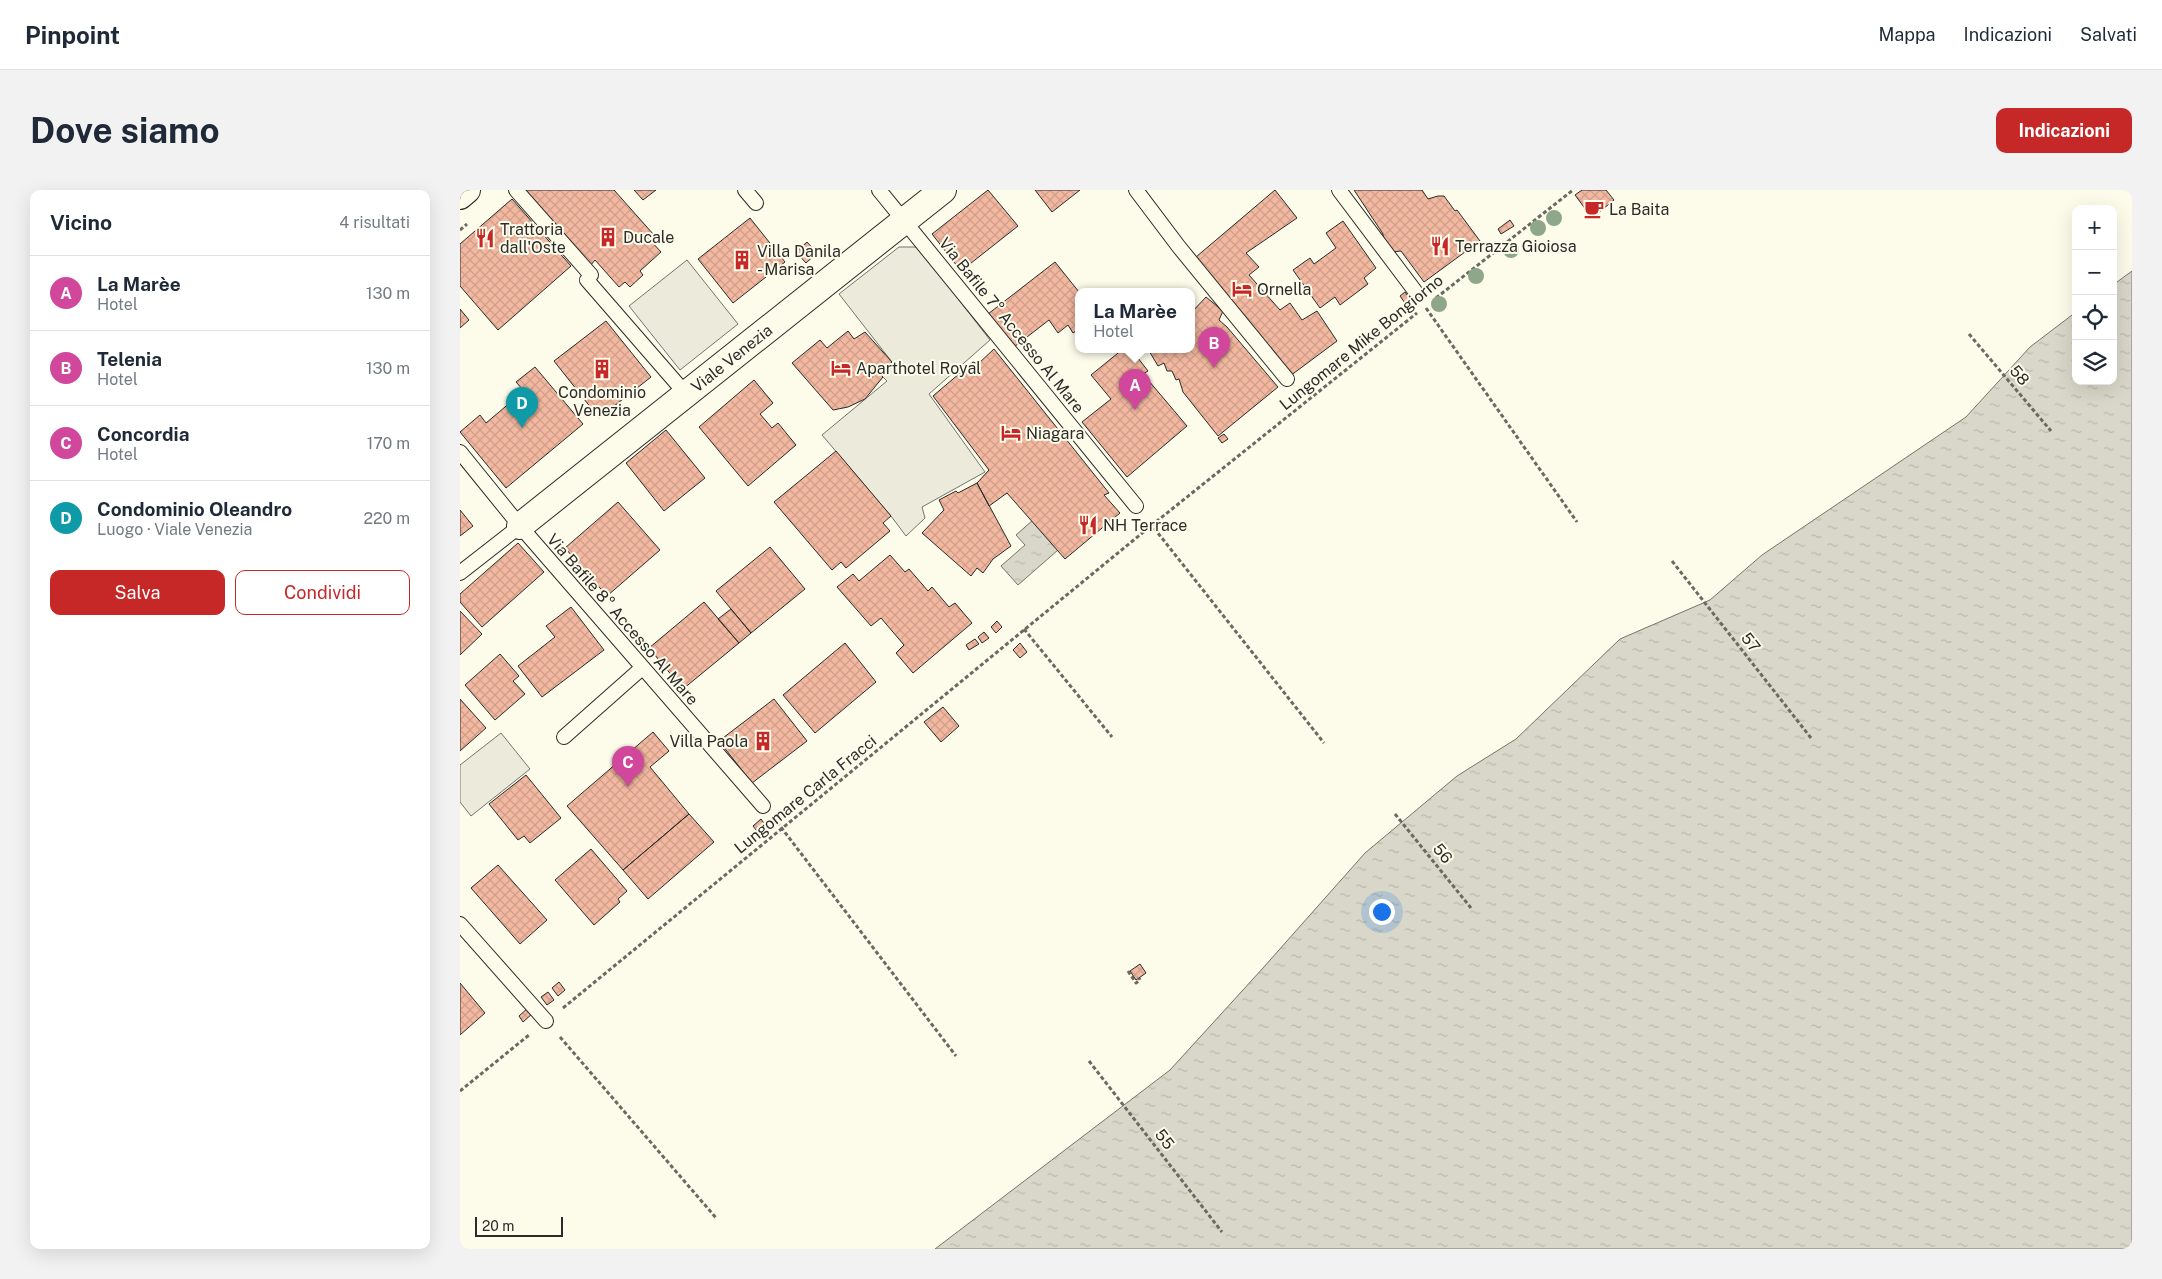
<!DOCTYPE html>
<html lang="it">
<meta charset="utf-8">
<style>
body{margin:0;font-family:"Public Sans",sans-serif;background:#f2f2f3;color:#1f2937}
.controls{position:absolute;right:15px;top:15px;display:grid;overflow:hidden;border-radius:10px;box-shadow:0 5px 20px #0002}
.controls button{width:45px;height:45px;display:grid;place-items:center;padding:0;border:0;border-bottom:1px solid #e0e1e3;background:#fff;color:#1f2937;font:25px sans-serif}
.scale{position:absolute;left:15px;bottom:12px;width:88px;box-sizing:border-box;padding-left:5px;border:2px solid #2b2b2b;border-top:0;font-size:14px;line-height:18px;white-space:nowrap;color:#2b2b2b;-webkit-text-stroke:4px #fdfbea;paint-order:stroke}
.you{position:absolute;left:921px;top:721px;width:18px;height:18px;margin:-12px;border:4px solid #fff;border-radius:50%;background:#1a73e8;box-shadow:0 0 0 8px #1a73e833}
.badge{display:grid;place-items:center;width:32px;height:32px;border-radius:50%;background:#c62828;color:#fff;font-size:16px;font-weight:700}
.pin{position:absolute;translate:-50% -41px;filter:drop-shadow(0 1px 2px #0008)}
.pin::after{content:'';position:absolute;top:26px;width:18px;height:15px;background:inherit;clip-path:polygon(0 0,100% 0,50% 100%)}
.popup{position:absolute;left:615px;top:98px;width:120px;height:65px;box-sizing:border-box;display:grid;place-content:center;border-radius:10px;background:#fff;filter:drop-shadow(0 1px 4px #0005);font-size:16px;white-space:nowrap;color:#747a83}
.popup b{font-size:19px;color:#1f2937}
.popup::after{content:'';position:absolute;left:50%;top:100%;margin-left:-10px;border:10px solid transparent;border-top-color:#fff}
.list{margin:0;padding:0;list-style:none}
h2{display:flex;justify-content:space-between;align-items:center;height:65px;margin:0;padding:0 20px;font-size:21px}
h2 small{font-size:16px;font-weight:400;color:#747a83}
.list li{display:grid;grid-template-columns:32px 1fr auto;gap:15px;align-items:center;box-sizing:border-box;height:75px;padding:0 20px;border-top:1px solid #e0e1e3}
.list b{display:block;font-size:19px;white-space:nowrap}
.list p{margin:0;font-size:16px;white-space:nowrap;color:#747a83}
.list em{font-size:16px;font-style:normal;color:#747a83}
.actions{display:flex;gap:10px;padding:15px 20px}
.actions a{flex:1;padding:11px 0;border:1px solid #c62828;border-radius:10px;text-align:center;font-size:18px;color:#c62828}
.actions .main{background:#c62828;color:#fff}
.icon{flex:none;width:28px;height:28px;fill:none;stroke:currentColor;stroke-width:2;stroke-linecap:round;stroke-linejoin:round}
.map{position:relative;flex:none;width:1672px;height:1059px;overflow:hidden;border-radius:10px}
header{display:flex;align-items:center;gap:30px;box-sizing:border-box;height:70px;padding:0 25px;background:#fff;border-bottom:1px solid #e0e1e3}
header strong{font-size:24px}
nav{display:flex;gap:28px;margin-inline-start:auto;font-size:18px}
.intro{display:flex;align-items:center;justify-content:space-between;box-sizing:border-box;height:120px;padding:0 30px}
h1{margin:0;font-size:35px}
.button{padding:12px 22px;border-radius:10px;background:#c62828;color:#fff;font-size:18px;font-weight:700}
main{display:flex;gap:30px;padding:0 30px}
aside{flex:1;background:#fff;border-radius:10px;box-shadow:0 5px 20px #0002}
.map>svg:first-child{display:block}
</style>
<header>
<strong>Pinpoint</strong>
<nav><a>Mappa</a><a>Indicazioni</a><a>Salvati</a></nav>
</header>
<div class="intro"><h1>Dove siamo</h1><a class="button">Indicazioni</a></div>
<main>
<aside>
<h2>Vicino<small>4 risultati</small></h2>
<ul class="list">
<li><span class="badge" style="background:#d1479c">A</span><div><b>La Marèe</b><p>Hotel</p></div><em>130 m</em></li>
<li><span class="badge" style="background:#d1479c">B</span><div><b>Telenia</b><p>Hotel</p></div><em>130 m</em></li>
<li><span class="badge" style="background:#d1479c">C</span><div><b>Concordia</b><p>Hotel</p></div><em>170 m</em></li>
<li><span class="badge" style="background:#0f9aa8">D</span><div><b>Condominio Oleandro</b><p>Luogo · Viale Venezia</p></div><em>220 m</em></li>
</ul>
<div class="actions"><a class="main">Salva</a><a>Condividi</a></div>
</aside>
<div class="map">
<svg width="1672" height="1059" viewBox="0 0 1672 1059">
<defs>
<pattern id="water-ripples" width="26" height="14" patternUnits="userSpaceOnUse" patternTransform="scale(1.25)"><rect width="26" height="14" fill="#d8d7c9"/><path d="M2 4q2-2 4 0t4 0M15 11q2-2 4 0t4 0" fill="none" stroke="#bab9ad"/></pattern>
<pattern id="building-cross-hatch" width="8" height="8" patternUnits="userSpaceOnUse" patternTransform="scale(1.25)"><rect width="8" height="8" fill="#f2b8a0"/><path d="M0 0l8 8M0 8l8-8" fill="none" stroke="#d09e8a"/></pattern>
</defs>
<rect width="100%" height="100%" fill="#fdfbea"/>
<path fill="#eceadb" stroke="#74746e" d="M439 57H458L530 150 469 204 525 282 462 317 465 328 446 346 431 326 362 245 427 191 419 183 432 172 379 104Z
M227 70 278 134 220 180 169 116Z
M41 543 70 579 11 626 0 612V575Z"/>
<path fill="url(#water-ripples)" stroke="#74746e" d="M1672 81V1059H475L710 880 803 778 905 663 997 586 1056 549 1160 449 1250 410 1302 365 1506 227 1570 157 1616 122V191H1653V95Z
M573 330 598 360 558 395 541 376 565 355 556 345Z"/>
<path fill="url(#building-cross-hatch)" stroke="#2b2b2b" d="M62 0H154L194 45 189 49 201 62 180 81 183 85 170 97 165 92 159 97 135 70 130 76Z
M174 0H196L183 10Z
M528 0 558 36 501 81 472 44Z
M575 0H620L592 22Z
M815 0 837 28 786 63 799 77 789 85 820 120 830 113 842 130 857 121 877 151 830 186 736 67Z
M894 0H962L968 9 978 6H984L995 21 997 20 1020 51 964 92 941 61 931 62 924 53 923 44Z
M1122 0H1146L1154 10 1132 28 1115 5Z
M52 9 111 76 38 140 0 96V54Z
M290 28 325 72 273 113 238 69Z
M1050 30 1054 36 1041 44 1038 39Z
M883 31 916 78 904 88 908 94 880 115 875 107 860 118 833 80 850 68 854 74 876 58 866 43Z
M347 52 357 63 346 73 336 62Z
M595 72 619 102V139L613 143 608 135 598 143 589 130 554 157 528 124Z
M945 102 950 109 945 113 940 106Z
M746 107 763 121 759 130 767 137 818 197 758 246 723 202 719 189 716 190 712 181H707L704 173 698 176 688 159H731V123Z
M0 119 9 130 0 138Z
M146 131 191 187 139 228 94 171Z
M388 141 394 149 405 142 432 172 419 183 423 187 405 209 388 217 373 220 332 173 360 150 367 158Z
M534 159 649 303 644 305 660 323 605 369 547 303 529 316 517 293 529 280 473 206 513 172 518 174Z
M663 159H671L688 181 683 184 727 236 667 287 622 232 651 209 631 185Z
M75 177 123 234 46 298 0 242 20 225 26 233 64 201 56 192Z
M294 190 313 213 300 224 312 238 318 233 336 255 288 296 239 237Z
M206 240 245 288 204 321 166 273Z
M764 244 768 249 762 253 758 248Z
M376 261 431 326 423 333 430 341 386 378 381 372 372 380 314 312Z
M517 293 551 356 533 369 523 383 517 378 511 386 462 343 484 320 479 310 496 301 498 303Z
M158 312 200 360 147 406 105 358Z
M0 320 13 336 0 346Z
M58 353 84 382 22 437 0 412V404Z
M310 357 345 399 291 443 256 401Z
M430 365 445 382 449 379 468 401 472 397 489 417 495 413 512 433 453 483 436 463 444 455 421 428 411 436 377 397 393 384 399 391Z
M244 412 279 453 223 499 189 458Z
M111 417 144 460 82 507 58 476 95 447 86 436Z
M271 419 291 443 279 453 258 429Z
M0 421 22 444 0 465Z
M537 431 542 437 536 443 531 437Z
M524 442 529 448 522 453 518 447Z
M515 449 519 454 509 460 506 455Z
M385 453 416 492 355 543 323 505Z
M560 453 567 462 560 468 553 460Z
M40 464 59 486 53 491 65 504 35 530 5 495Z
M0 509 26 538 0 561Z
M314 509 347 551 292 593 259 551Z
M483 517 499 536 481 552 464 532Z
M193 542 209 561 190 577 229 624 163 680 107 616Z
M66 585 101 628 70 653 64 646 58 650 29 614Z
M229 624 254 652 188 709 163 680Z
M301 629 308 639 300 645 293 636Z
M131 659 167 701 158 709 160 712 134 735 95 690Z
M38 675 87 730 60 754 11 698Z
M680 774 686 783 676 790 670 781Z
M99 792 105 800 98 806 92 798Z
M0 793 25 823 0 845Z
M88 802 94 810 87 815 81 807Z
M68 818 73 823 63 832 59 826Z"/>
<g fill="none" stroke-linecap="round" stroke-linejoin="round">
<defs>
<path id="lane" d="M56 0 131 85 127 90 226 204
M285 0 296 13
M419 0 676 316
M676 0 719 57 827 189
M879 0 955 101
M0 262 60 336 303 616
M0 383 60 336
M104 547 182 478
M0 734 86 831"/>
<g id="street">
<path d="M0 6 7 0"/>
<path id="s1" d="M60 336 483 0"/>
</g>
</defs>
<use href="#lane" stroke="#2b2b2b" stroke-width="16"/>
<use href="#street" stroke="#2b2b2b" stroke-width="28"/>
<path stroke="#6a6964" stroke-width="3" stroke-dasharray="4 2.5" stroke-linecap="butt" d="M0 40 7 34
M976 108 1113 0
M966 118 1117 332
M1509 144 1591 241
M690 333 864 553
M1212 371 1351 548
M564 439 652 547
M935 624 1011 718
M317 632 496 866
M668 781 676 793 680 790 679 788
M103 818 692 335 957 123
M100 847 257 1029
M629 871 762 1042
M0 901 69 845"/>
<use href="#lane" stroke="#fdfbea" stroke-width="14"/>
<use href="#street" stroke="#fdfbea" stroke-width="26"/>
</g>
<g fill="#8ea78a">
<circle cx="1094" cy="28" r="8"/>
<circle cx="1078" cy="38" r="8"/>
<circle cx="1051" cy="60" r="8"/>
<circle cx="1016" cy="86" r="8"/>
<circle cx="979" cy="114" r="8"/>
</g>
<defs>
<symbol id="cafe-bare" viewBox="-9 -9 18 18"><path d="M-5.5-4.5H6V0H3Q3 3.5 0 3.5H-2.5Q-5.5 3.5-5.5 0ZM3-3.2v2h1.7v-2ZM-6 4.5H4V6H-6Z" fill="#c62828" stroke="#fdfbea" stroke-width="2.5" paint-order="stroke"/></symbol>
<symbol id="building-bare" viewBox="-9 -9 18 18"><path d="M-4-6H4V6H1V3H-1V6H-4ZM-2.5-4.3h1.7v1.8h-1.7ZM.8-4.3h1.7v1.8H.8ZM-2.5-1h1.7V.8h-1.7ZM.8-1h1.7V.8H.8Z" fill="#c62828" stroke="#fdfbea" stroke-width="2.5" paint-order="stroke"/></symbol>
<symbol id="restaurant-bare" viewBox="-9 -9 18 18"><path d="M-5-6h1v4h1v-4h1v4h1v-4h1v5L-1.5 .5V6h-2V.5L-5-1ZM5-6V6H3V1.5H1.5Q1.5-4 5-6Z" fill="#c62828" stroke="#fdfbea" stroke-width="2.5" paint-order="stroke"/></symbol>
<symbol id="hotel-bare" viewBox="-9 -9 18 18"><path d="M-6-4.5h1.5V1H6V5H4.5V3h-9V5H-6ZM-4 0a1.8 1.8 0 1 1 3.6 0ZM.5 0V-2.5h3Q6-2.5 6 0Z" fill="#c62828" stroke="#fdfbea" stroke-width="2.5" paint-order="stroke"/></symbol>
</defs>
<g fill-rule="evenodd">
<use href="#cafe-bare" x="1120" y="5" width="28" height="28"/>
<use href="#building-bare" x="134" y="33" width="28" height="28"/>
<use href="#restaurant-bare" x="11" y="34" width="28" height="28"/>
<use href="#restaurant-bare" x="966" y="42" width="28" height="28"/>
<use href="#building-bare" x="268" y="56" width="28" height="28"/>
<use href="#hotel-bare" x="768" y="85" width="28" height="28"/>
<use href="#hotel-bare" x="367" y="164" width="28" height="28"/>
<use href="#building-bare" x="128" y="165" width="28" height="28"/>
<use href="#hotel-bare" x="537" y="229" width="28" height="28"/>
<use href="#restaurant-bare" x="614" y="321" width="28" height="28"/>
<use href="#building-bare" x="289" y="537" width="28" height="28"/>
</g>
<g text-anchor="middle" stroke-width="4" stroke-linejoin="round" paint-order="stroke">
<g font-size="16" fill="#2b2b2b" stroke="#fdfbea" text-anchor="start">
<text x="1149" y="25">La Baita</text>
<text x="40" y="45">Trattoria<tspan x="40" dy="18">dall'Oste</tspan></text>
<text x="163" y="53">Ducale</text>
<text x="995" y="62">Terrazza Gioiosa</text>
<text x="297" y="67">Villa Danila<tspan x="297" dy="18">- Marisa</tspan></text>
<text x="797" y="105">Ornella</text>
<text x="396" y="184">Aparthotel Royal</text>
<text x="142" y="208" text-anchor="middle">Condominio<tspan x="142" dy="18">Venezia</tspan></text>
<text x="566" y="249">Niagara</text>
<text x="643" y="341">NH Terrace</text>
<text x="288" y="557" text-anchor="end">Villa Paola</text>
</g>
<g font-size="16" fill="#2b2b2b" stroke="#fdfbea">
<text transform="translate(552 135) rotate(51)" y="6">Via Bafile 7° Accesso Al Mare</text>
<text transform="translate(901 152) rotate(-39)" y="6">Lungomare Mike Bongiorno</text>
<text dy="6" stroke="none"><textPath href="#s1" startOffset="270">Viale Venezia</textPath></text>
<text transform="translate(1560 185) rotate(50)" y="6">58</text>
<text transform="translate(163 429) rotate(49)" y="6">Via Bafile 8° Accesso Al Mare</text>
<text transform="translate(1291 452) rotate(52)" y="6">57</text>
<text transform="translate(345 604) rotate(-39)" y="6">Lungomare Carla Fracci</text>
<text transform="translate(983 663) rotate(51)" y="6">56</text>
<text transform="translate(705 949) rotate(52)" y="6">55</text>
</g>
</g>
</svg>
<div class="controls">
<button>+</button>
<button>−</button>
<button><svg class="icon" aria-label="locate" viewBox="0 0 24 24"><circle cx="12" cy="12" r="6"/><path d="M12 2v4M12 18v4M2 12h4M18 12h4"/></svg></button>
<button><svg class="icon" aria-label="layers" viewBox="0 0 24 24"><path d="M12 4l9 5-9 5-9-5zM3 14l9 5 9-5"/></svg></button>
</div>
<div class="scale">20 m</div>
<div class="you"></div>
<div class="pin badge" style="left:675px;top:220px;background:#d1479c">A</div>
<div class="popup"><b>La Marèe</b>Hotel</div>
<div class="pin badge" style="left:754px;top:178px;background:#d1479c">B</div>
<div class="pin badge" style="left:168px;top:597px;background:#d1479c">C</div>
<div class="pin badge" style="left:62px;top:238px;background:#0f9aa8">D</div>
</div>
</main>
